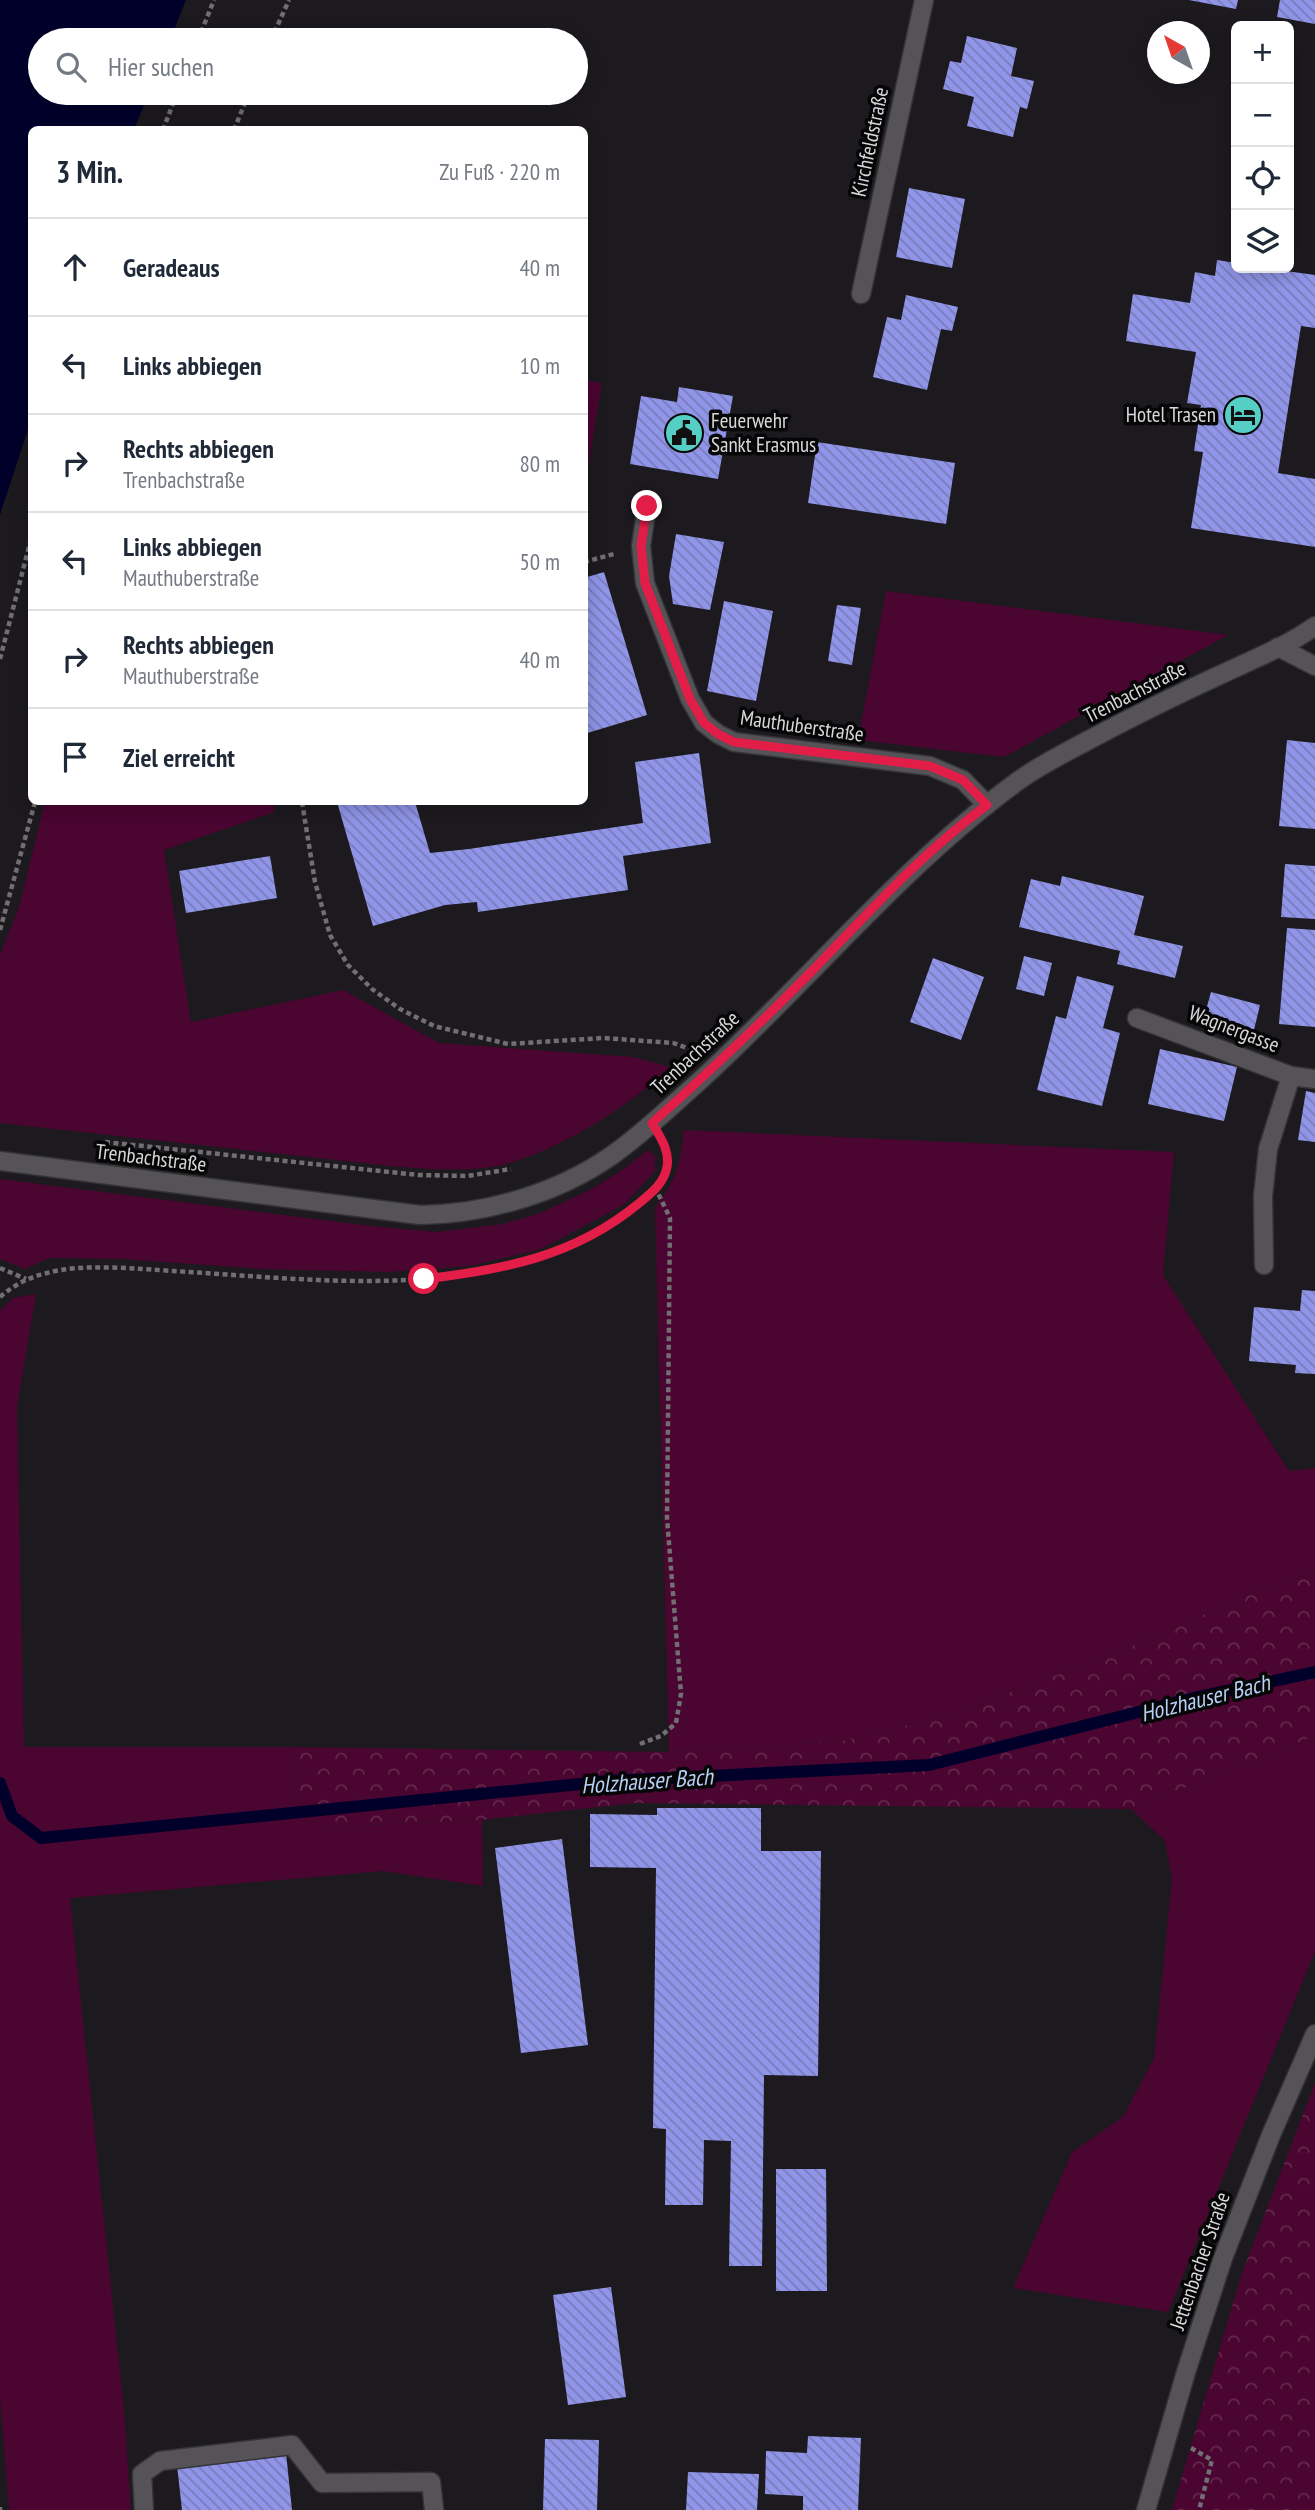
<!DOCTYPE html>
<html lang="de">
<meta charset="utf-8">
<style>
body{margin:0;font-family:"PT Sans Narrow",sans-serif;background:#f2f2f3;color:#1f2937}
.controls{position:absolute;right:21px;top:21px;display:grid;overflow:hidden;border-radius:10px;box-shadow:0 4px 18px #0003}
.controls button{width:63px;height:63px;display:grid;place-items:center;padding:0;border:0;border-bottom:2px solid #e0e1e3;background:#fff;color:#1f2937;font:35px sans-serif}
.compass{position:absolute;left:1147px;top:21px;width:63px;height:63px;border-radius:50%;background:#fff;box-shadow:0 4px 18px #0003;rotate:320deg}
.stop{position:absolute;width:21px;height:21px;margin:-16px;border:5px solid #e11d48;border-radius:50%;background:#fff}
.stop.end{background:#e11d48;border-color:#fff;box-shadow:0 2px 7px #0008}
.list{margin:0;padding:0;list-style:none}
h2{display:flex;justify-content:space-between;align-items:center;height:91px;margin:0;padding:0 28px;font-size:30px}
h2 small{font-size:23px;font-weight:400;color:#747a83}
.list li{display:grid;grid-template-columns:46px 1fr auto;gap:21px;align-items:center;box-sizing:border-box;height:98px;padding:0 28px;border-top:2px solid #e0e1e3}
.list b{display:block;font-size:26px;white-space:nowrap}
.list p{margin:0;font-size:23px;white-space:nowrap;color:#747a83}
.list em{font-size:23px;font-style:normal;color:#747a83}
.icon{flex:none;width:38px;height:38px;fill:none;stroke:currentColor;stroke-width:2;stroke-linecap:round;stroke-linejoin:round}
.map{position:relative;flex:none;width:1315px;height:2510px;overflow:hidden}
.search{position:absolute;background:#fff;box-shadow:0 4px 18px #0003;left:28px;top:28px;width:560px;height:77px;display:flex;align-items:center;gap:18px;box-sizing:border-box;padding:0 24px;border-radius:38px;color:#747a83;font-size:26px}
.panel{position:absolute;background:#fff;box-shadow:0 4px 18px #0003;left:28px;top:126px;width:560px;height:679px;border-radius:10px}
.map>svg:first-child{display:block}
</style>
<div class="map">
<svg width="1315" height="2510" viewBox="0 0 1315 2510">
<defs>
<pattern id="forest-crowns" width="20" height="18" patternUnits="userSpaceOnUse" patternTransform="scale(1.75)"><rect width="20" height="18" fill="#4a0530"/><path d="M2 6a3 3 0 1 1 6 0M12 15a3 3 0 1 1 6 0" fill="none" stroke="#63294d"/></pattern>
<pattern id="building-back-hatch" width="6" height="6" patternUnits="userSpaceOnUse" patternTransform="scale(1.75)"><rect width="6" height="6" fill="#9095e9"/><path d="M-1 5l2 2M0 0l6 6M5-1l2 2" fill="none" stroke="#787cb7"/></pattern>
</defs>
<rect width="100%" height="100%" fill="#1c1a1e"/>
<path fill="#4a0530" d="M585 380 602 383 585 485 584 380Z
M886 591 1228 635 1004 757 858 740Z
M45 802H275L274 812 164 850 191 1022 343 990 439 1043 633 1057 670 1067C630 1106 553 1155 497 1166 465 1172 432 1169 400 1167L0 1123V955L19 907Z
M684 1130 1174 1152 1163 1275 1289 1471 1315 1468V1572L1248 1595 1137 1644 957 1713 842 1741 669 1752 655 1208C677 1178 680 1166 684 1130Z
M648 1150 655 1156V1171L625 1204 541 1249 470 1266 389 1272 262 1269 122 1259 49 1258 25 1269 0 1259V1179L371 1226 437 1232 503 1224 540 1213 592 1189 625 1168Z
M36 1294 17 1407 24 1747H290L299 1797 318 1827 482 1820 483 1886 383 1871 70 1898 124 2410 131 2510H9L0 2397V1311L13 1298Z
M1315 1736V1951L1168 2312 1013 2288 1072 2152 1123 2117 1154 2058 1172 1879 1165 1841 1131 1809Z"/>
<path fill="url(#forest-crowns)" d="M1315 1572V1736L1131 1809 634 1803 482 1820 318 1827 299 1797 290 1747 669 1752 842 1741 957 1713 1137 1644 1248 1595Z
M1315 2083V2510H1172L1241 2276Z"/>
<path fill="#00002b" d="M0 0H186L170 40H40V93H149L134 129 32 130 31 420 0 515Z"/>
<g fill="none" stroke-linecap="round" stroke-linejoin="round">
<path stroke="#00002b" stroke-width="12" d="M0 1783 12 1816 41 1838 610 1781 929 1765 1198 1697 1315 1672"/>
</g>
<path fill="url(#building-back-hatch)" d="M1189 0H1238L1236 9Z
M1280 0H1315V24L1277 17Z
M967 36 1017 48 1011 76 1034 81 1027 109 1020 107 1013 137 967 126 974 97 943 89 950 61 961 63Z
M909 188 965 199 952 268 896 257Z
M1217 260 1236 263V268H1265L1315 275V328L1301 326 1278 473 1315 479V547L1191 528 1203 452 1194 451 1201 405 1187 403 1196 352 1126 341 1133 294 1190 303 1195 272 1215 276Z
M906 295 958 307 952 331 941 329 927 390 873 377 887 317 901 320Z
M679 387 733 396 718 479 630 464 641 396 677 402Z
M817 442 955 463 946 524 808 503Z
M676 534 724 542 710 610 673 604 669 576Z
M604 572 647 715 584 734V578Z
M724 601 773 611 756 701 707 691Z
M837 605 861 608 852 665 828 661Z
M1287 740 1315 743V829L1279 826Z
M699 753 711 843 623 856 628 890 478 912 477 902 445 905 373 926 337 802H415L430 853 469 849 643 823 635 762Z
M270 856 277 898 186 913 179 871Z
M1285 864 1315 866V919L1281 917Z
M1062 876 1144 896 1134 935 1183 946 1175 978 1117 964 1120 951 1019 927 1031 879 1060 886Z
M1287 928 1315 930V1027L1279 1024Z
M1024 956 1052 963 1044 996 1016 989Z
M933 958 984 977 961 1040 910 1022Z
M1077 976 1114 986 1103 1028 1120 1033 1102 1106 1037 1090 1056 1016 1066 1019Z
M1211 992 1260 1005 1253 1034 1203 1021Z
M1160 1049 1237 1067 1224 1121 1148 1104Z
M1306 1091 1315 1093V1142L1298 1140Z
M1302 1290 1315 1291V1374L1295 1373 1296 1365 1249 1361 1254 1307 1300 1311Z
M657 1808H761V1851H821L818 2076 764 2075 762 2266H729L731 2141 704 2140 703 2205H665L666 2129 653 2128 656 1868 590 1867V1814L657 1815Z
M562 1839 588 2045 521 2053 495 1848Z
M776 2169H826L827 2291H776Z
M611 2287 626 2397 568 2405 553 2295Z
M808 2436 861 2438 858 2510H803V2496L765 2494 766 2451 807 2453Z
M545 2439 599 2440 597 2510H543Z
M286 2453 292 2510H182L177 2465Z
M688 2472 759 2474 757 2510H686Z"/>
<g fill="none" stroke-linecap="round" stroke-linejoin="round">
<defs>
<path id="service" d="M1278 647 1315 666
M1264 1265 1263 1196 1268 1149 1291 1076
M144 2510 142 2474 160 2461 292 2445 322 2483 431 2482 434 2510"/>
<path id="minor" d="M861 294 924 0
M647 506 641 546 645 583 690 699 704 723 718 734 734 742 930 766 963 780 987 805
M1137 1018 1291 1076 1315 1079"/>
<path id="tertiary" d="M0 1161 420 1215C486 1214 556 1194 611 1156 641 1135 668 1109 695 1085 804 987 896 871 1014 784 1036 767 1061 755 1085 742 1130 718 1176 695 1222 674 1254 659 1287 646 1315 626
M1146 2510 1186 2372 1223 2258 1271 2135 1315 2034"/>
</defs>
<use href="#service" stroke="#343436" stroke-width="21"/>
<use href="#minor" stroke="#343436" stroke-width="21"/>
<use href="#tertiary" stroke="#343436" stroke-width="21"/>
<path stroke="#716f72" stroke-width="4.5" stroke-dasharray="5 3.5" stroke-linecap="butt" d="M198 40 214 0
M271 40 289 0
M163 130 177 93
M234 130 249 93
M584 562 614 554
M0 659 32 535
M302 802 315 882 330 935 348 965 372 989 400 1009 434 1026 508 1044 603 1038 673 1043 693 1050
M0 930 35 802
M105 1142 418 1175 467 1176 511 1169
M0 1268 26 1279
M0 1297C14 1285 29 1277 47 1273 82 1263 137 1269 174 1271 257 1276 341 1285 424 1279 493 1275 556 1256 615 1221 643 1204 671 1184 666 1148
M640 1744 661 1736 676 1723 681 1694 667 1518 670 1218 656 1189
M1191 2448 1212 2460 1199 2510
M0 2507V2510"/>
<use href="#service" stroke="#555357" stroke-width="18"/>
<use href="#minor" stroke="#555357" stroke-width="18"/>
<use href="#tertiary" stroke="#555357" stroke-width="18"/>
</g>
<g fill="none" stroke-linecap="round" stroke-linejoin="round">
<path stroke="#e11d48" stroke-width="9" d="M424 1279C503 1270 575 1256 638 1204 650 1194 664 1184 667 1167 670 1150 660 1137 652 1123 708 1073 762 1022 814 969 869 912 923 852 987 805L963 780 930 766 734 742 718 734 704 723 690 699 645 583 641 546 647 506"/>
</g>
<defs>
<symbol id="hotel-disc" viewBox="-11 -11 22 22"><circle r="9.5" fill="#55cec5" stroke="#060607"/><path d="M-6-4.5h1.5V1H6V5H4.5V3h-9V5H-6ZM-4 0a1.8 1.8 0 1 1 3.6 0ZM.5 0V-2.5h3Q6-2.5 6 0Z" fill="#111"/></symbol>
<symbol id="civic-disc" viewBox="-11 -11 22 22"><circle r="9.5" fill="#55cec5" stroke="#060607"/><path d="M-.6-6.5H3V-4.5H.6V-3L4-1V1h2V6H-6V1h2V-1L-.6-3ZM-1.2 2.5V6h2.4V2.5Z" fill="#111"/></symbol>
</defs>
<g fill-rule="evenodd">
<use href="#hotel-disc" x="1221" y="393" width="44" height="44"/>
<use href="#civic-disc" x="662" y="411" width="44" height="44"/>
</g>
<g text-anchor="middle" stroke-width="7" stroke-linejoin="round" paint-order="stroke">
<g font-size="21" fill="#d8d7d9" stroke="#060607">
<text transform="translate(870 142) rotate(-78)" y="7">Kirchfeldstraße</text>
<text transform="translate(1135 692) rotate(-27)" y="7">Trenbachstraße</text>
<text transform="translate(802 726) rotate(8)" y="7">Mauthuberstraße</text>
<text transform="translate(1234 1029) rotate(21)" y="7">Wagnergasse</text>
<text transform="translate(695 1053) rotate(-43)" y="7">Trenbachstraße</text>
<text transform="translate(151 1158) rotate(7)" y="7">Trenbachstraße</text>
<text transform="translate(1200 2261) rotate(-71)" y="7">Jettenbacher Straße</text>
</g>
<g font-size="21" fill="#d8d7d9" stroke="#060607" text-anchor="end">
<text x="1216" y="422">Hotel Trasen</text>
<text x="711" y="428" text-anchor="start">Feuerwehr<tspan x="711" dy="24">Sankt Erasmus</tspan></text>
</g>
<g font-size="23" font-style="italic" fill="#b6d0f7" stroke="#060607">
<text transform="translate(1205 1698) rotate(-14)" y="8">Holzhauser Bach</text>
<text transform="translate(647 1781) rotate(-4)" y="8">Holzhauser Bach</text>
</g>
</g>
</svg>
<div class="controls">
<button>+</button>
<button>−</button>
<button><svg class="icon" aria-label="locate" viewBox="0 0 24 24"><circle cx="12" cy="12" r="6"/><path d="M12 2v4M12 18v4M2 12h4M18 12h4"/></svg></button>
<button><svg class="icon" aria-label="layers" viewBox="0 0 24 24"><path d="M12 4l9 5-9 5-9-5zM3 14l9 5 9-5"/></svg></button>
</div>
<svg class="compass" viewBox="-18 -18 36 36"><path d="M0-13l5 13h-10z" fill="#e53935"/><path d="M0 13l5-13h-10z" fill="#747a83"/></svg>
<div class="stop" style="left:424px;top:1279px"></div>
<div class="stop end" style="left:647px;top:506px"></div>
<div class="search"><svg class="icon" aria-label="search" viewBox="0 0 24 24"><circle cx="10" cy="10" r="6"/><path d="M15 15l6 6"/></svg>Hier suchen</div>
<section class="panel">
<h2>3 Min.<small>Zu Fuß · 220 m</small></h2>
<ul class="list">
<li><svg class="icon" aria-label="ahead" viewBox="0 0 24 24"><path d="M12 20V5M6 11l6-6 6 6"/></svg><div><b>Geradeaus</b></div><em>40 m</em></li>
<li><svg class="icon" aria-label="left" viewBox="0 0 24 24"><path d="M17 20v-9H6M10 6l-5 5 5 5"/></svg><div><b>Links abbiegen</b></div><em>10 m</em></li>
<li><svg class="icon" aria-label="right" viewBox="0 0 24 24"><path d="M7 20v-9h11M14 6l5 5-5 5"/></svg><div><b>Rechts abbiegen</b><p>Trenbachstraße</p></div><em>80 m</em></li>
<li><svg class="icon" aria-label="left" viewBox="0 0 24 24"><path d="M17 20v-9H6M10 6l-5 5 5 5"/></svg><div><b>Links abbiegen</b><p>Mauthuberstraße</p></div><em>50 m</em></li>
<li><svg class="icon" aria-label="right" viewBox="0 0 24 24"><path d="M7 20v-9h11M14 6l5 5-5 5"/></svg><div><b>Rechts abbiegen</b><p>Mauthuberstraße</p></div><em>40 m</em></li>
<li><svg class="icon" aria-label="arrive" viewBox="0 0 24 24"><path d="M6 21V4h12l-3 4 3 4H6"/></svg><div><b>Ziel erreicht</b></div></li>
</ul>
</section>
</div>
